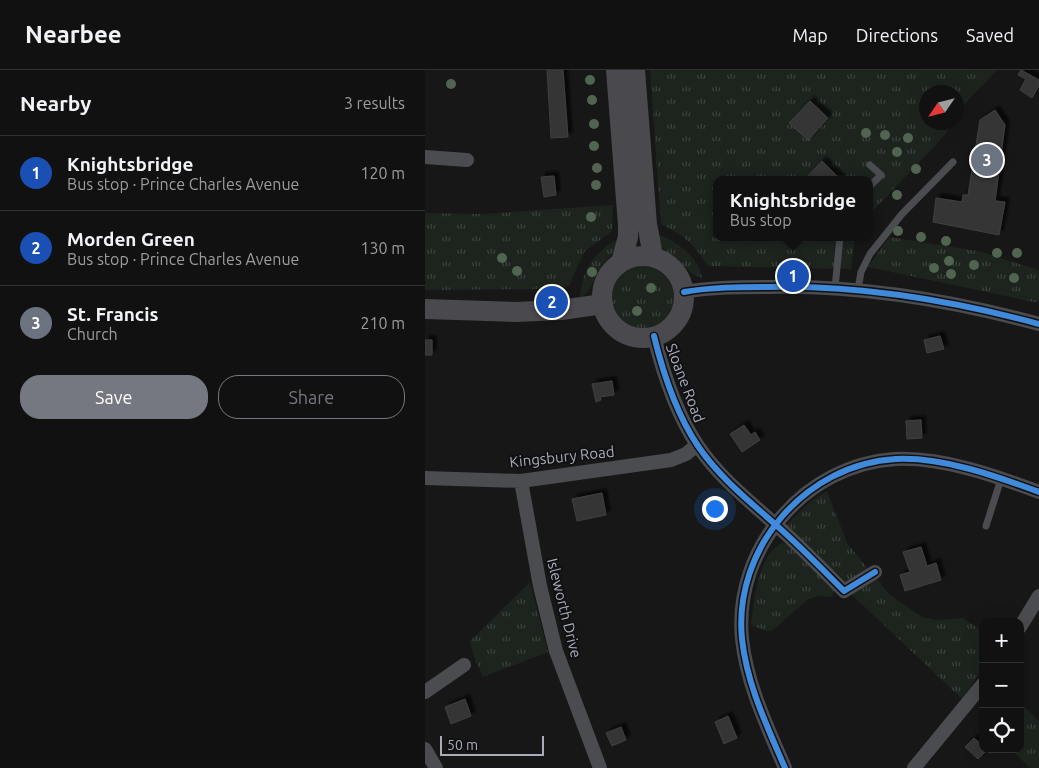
<!DOCTYPE html>
<meta charset="utf-8">
<style>
body{margin:0;font-family:Ubuntu,sans-serif;background:#1e1f1f;color:#f1f3f6}
.controls{position:absolute;right:15px;bottom:15px;display:grid;overflow:hidden;border-radius:10px;box-shadow:0 5px 20px #0002}
.controls button{width:45px;height:45px;display:grid;place-items:center;padding:0;border:0;border-bottom:1px solid #303131;background:#111;color:#f1f3f6;font:25px sans-serif}
.compass{position:absolute;left:494px;top:15px;width:45px;height:45px;border-radius:50%;background:#111;box-shadow:0 5px 20px #0002;rotate:235deg}
.scale{position:absolute;left:15px;bottom:12px;width:104px;box-sizing:border-box;padding-left:5px;border:2px solid #a8adb8;border-top:0;font-size:14px;line-height:18px;white-space:nowrap;color:#a8adb8;-webkit-text-stroke:4px #111113;paint-order:stroke}
.you{position:absolute;left:289px;top:438px;width:18px;height:18px;margin:-12px;border:4px solid #fff;border-radius:50%;background:#1a73e8;box-shadow:0 0 0 8px #1a73e833}
.badge{display:grid;place-items:center;width:32px;height:32px;border-radius:50%;background:#757880;color:#fff;font-size:16px;font-weight:700}
.pin{position:absolute;translate:-50% -50%;border:2px solid #fff;box-shadow:0 1px 5px #0006}
.popup{position:absolute;left:288px;top:106px;width:160px;height:65px;box-sizing:border-box;display:grid;place-content:center;border-radius:10px;background:#111;filter:drop-shadow(0 1px 4px #0005);font-size:16px;white-space:nowrap;color:#9c9d9f}
.popup b{font-size:19px;color:#f1f3f6}
.popup::after{content:'';position:absolute;left:50%;top:100%;margin-left:-10px;border:10px solid transparent;border-top-color:#111}
.list{margin:0;padding:0;list-style:none}
h2{display:flex;justify-content:space-between;align-items:center;height:65px;margin:0;padding:0 20px;font-size:21px}
h2 small{font-size:16px;font-weight:400;color:#9c9d9f}
.list li{display:grid;grid-template-columns:32px 1fr auto;gap:15px;align-items:center;box-sizing:border-box;height:75px;padding:0 20px;border-top:1px solid #303131}
.list b{display:block;font-size:19px;white-space:nowrap}
.list p{margin:0;font-size:16px;white-space:nowrap;color:#9c9d9f}
.list em{font-size:16px;font-style:normal;color:#9c9d9f}
.actions{display:flex;gap:10px;padding:15px 20px}
.actions a{flex:1;padding:11px 0;border:1px solid #757880;border-radius:20px;text-align:center;font-size:18px;color:#757880}
.actions .main{background:#757880;color:#fff}
.icon{flex:none;width:28px;height:28px;fill:none;stroke:currentColor;stroke-width:2;stroke-linecap:round;stroke-linejoin:round}
.map{position:relative;flex:none;width:614px;height:698px;overflow:hidden}
header{display:flex;align-items:center;gap:30px;box-sizing:border-box;height:70px;padding:0 25px;background:#111;border-bottom:1px solid #303131}
header strong{font-size:24px}
nav{display:flex;gap:28px;margin-inline-start:auto;font-size:18px}
main{display:flex}
aside{flex:1;background:#111}
.map>svg:first-child{display:block}
</style>
<header>
<strong>Nearbee</strong>
<nav><a>Map</a><a>Directions</a><a>Saved</a></nav>
</header>
<main>
<aside>
<h2>Nearby<small>3 results</small></h2>
<ul class="list">
<li><span class="badge" style="background:#1a4fb4">1</span><div><b>Knightsbridge</b><p>Bus stop · Prince Charles Avenue</p></div><em>120 m</em></li>
<li><span class="badge" style="background:#1a4fb4">2</span><div><b>Morden Green</b><p>Bus stop · Prince Charles Avenue</p></div><em>130 m</em></li>
<li><span class="badge" style="background:#6b7280">3</span><div><b>St. Francis</b><p>Church</p></div><em>210 m</em></li>
</ul>
<div class="actions"><a class="main">Save</a><a>Share</a></div>
</aside>
<div class="map">
<svg width="614" height="698" viewBox="0 0 614 698">
<defs>
<pattern id="grass-tufts" width="24" height="20" patternUnits="userSpaceOnUse" patternTransform="scale(1.25)"><rect width="24" height="20" fill="#1d241e"/><path d="M3 7l-1-3M5 7V3M7 7l1-3M15 17l-1-3M17 17v-4M19 17l1-3" fill="none" stroke="#3b413d"/></pattern>
<filter id="shadow"><feDropShadow dx="4.5" dy="-4.5" stdDeviation="1" flood-color="#0009"/></filter>
</defs>
<rect width="100%" height="100%" fill="#171717"/>
<path fill="url(#grass-tufts)" d="M225 0H572L542 31 532 47V22H502V52L528 53 518 67 444 145V110H292V167H430L426 199 283 196C267 172 261 167 236 154Z
M188 135 187 161 159 182 144 216 111 219 0 220V143L59 144Z
M232 164C252 172 273 185 277 208L268 204 236 177Z
M464 167 553 181 614 200V233L443 197Z
M195 168C190 184 183 186 175 199 169 210 166 220 155 229 156 201 170 180 195 168Z
M187 227a31 31 0 1 1 62 0a31 31 0 1 1-62 0Z
M402 421 422 473 444 500 423 513 360 456 386 431Z
M357 473 363 474 407 515 409 521 407 527 393 526 382 530 347 561H341L326 555C329 531 332 485 357 473Z
M450 507 465 525 497 547 512 550 537 548 558 561V598L537 629 425 523Z
M105 512 123 582 58 607 49 587 45 571Z
M595 633 614 651V698H605L586 679H595Z"/>
<path fill="#353536" stroke="#3f4043" filter="url(#shadow)" d="M122 0H138L143 67 126 68Z
M596 0 614 10V16L607 28 595 20 601 9 593 5Z
M385 31 403 48 383 70 364 53Z
M570 40 580 55 570 131 580 132 574 165 508 152 511 128 537 132 538 125H543L555 50Z
M397 91 416 110H379Z
M129 106 131 125 119 127 116 107Z
M515 266 519 279 502 283 499 270Z
M0 270H7V285H0Z
M187 311 189 325 175 327 176 330 171 332 167 314Z
M496 350 497 368 482 369 481 351Z
M319 355 326 365 330 362 335 370 317 382 305 364Z
M177 423 181 445 152 451 147 429Z
M496 477 502 496 511 493 516 510 480 521 475 505 485 502 478 482Z
M40 629 46 646 26 654 20 637Z
M303 646 312 668 299 674 290 652Z
M196 657 201 670 187 676 181 663Z
M549 668 558 676V679L562 680 553 689 540 677Z"/>
<g fill="none" stroke-linecap="round" stroke-linejoin="round">
<path stroke="#4b4c50" stroke-width="7" d="M444 117 456 105 445 95
M410 218 415 167
M433 219 436 202 445 184 477 144 528 92
M561 456 576 409"/>
<path stroke="#4b4c50" stroke-width="14" d="M0 87 42 90
M259 222C287 217 315 217 343 217 435 215 525 230 614 254
M229 266C238 303 252 345 273 376 294 407 323 430 351 455 375 476 397 499 419 521L450 502
M0 408 96 411 246 390 261 384 272 375
M96 411 115 516 131 581 175 698
M595 557 614 526
M0 622 39 595
M0 679 11 698
M360 698C342 656 322 615 317 569 308 479 380 394 471 389 518 387 571 406 614 422
M489 698 558 614"/>
<path stroke="#4a4a4e" stroke-width="20" d="M191 0 203 155V167L196 192
M210 0 222 154 228 186
M177 227a41 41 0 1 1 82 0a41 41 0 1 1-82 0Z
M0 239 90 242 136 240 178 234"/>
<defs>
<path id="cycleway" d="M259 222C287 217 315 217 343 217 435 215 525 230 614 254
M229 266C238 303 252 345 273 376 294 407 323 430 351 455 375 476 397 499 419 521L450 502
M360 698C342 656 322 615 317 569 308 479 380 394 471 389 518 387 571 406 614 422"/>
</defs>
<use href="#cycleway" stroke="#111113" stroke-width="9"/>
<use href="#cycleway" stroke="#408adc" stroke-width="6"/>
</g>
<g fill="#506451">
<circle cx="165" cy="10" r="5"/>
<circle cx="26" cy="14" r="5"/>
<circle cx="167" cy="30" r="5"/>
<circle cx="169" cy="54" r="5"/>
<circle cx="441" cy="63" r="5"/>
<circle cx="460" cy="65" r="5"/>
<circle cx="483" cy="68" r="5"/>
<circle cx="169" cy="76" r="5"/>
<circle cx="472" cy="82" r="5"/>
<circle cx="172" cy="98" r="5"/>
<circle cx="491" cy="99" r="5"/>
<circle cx="171" cy="115" r="5"/>
<circle cx="472" cy="125" r="5"/>
<circle cx="166" cy="147" r="5"/>
<circle cx="473" cy="161" r="5"/>
<circle cx="496" cy="167" r="5"/>
<circle cx="521" cy="171" r="5"/>
<circle cx="572" cy="183" r="5"/>
<circle cx="592" cy="183" r="5"/>
<circle cx="77" cy="188" r="5"/>
<circle cx="524" cy="191" r="5"/>
<circle cx="549" cy="195" r="5"/>
<circle cx="509" cy="198" r="5"/>
<circle cx="92" cy="201" r="5"/>
<circle cx="167" cy="202" r="5"/>
<circle cx="526" cy="204" r="5"/>
<circle cx="589" cy="208" r="5"/>
<circle cx="226" cy="218" r="5"/>
<circle cx="212" cy="241" r="5"/>
</g>
<g text-anchor="middle" stroke-width="4" stroke-linejoin="round" paint-order="stroke">
<g font-size="15" fill="#a8adb8" stroke="#111113">
<text transform="translate(260 313) rotate(69)" y="5">Sloane Road</text>
<text transform="translate(137 387) rotate(-6)" y="5">Kingsbury Road</text>
<text transform="translate(139 538) rotate(76)" y="5">Isleworth Drive</text>
</g>
</g>
</svg>
<div class="controls">
<button>+</button>
<button>−</button>
<button><svg class="icon" aria-label="locate" viewBox="0 0 24 24"><circle cx="12" cy="12" r="6"/><path d="M12 2v4M12 18v4M2 12h4M18 12h4"/></svg></button>
</div>
<svg class="compass" viewBox="-18 -18 36 36"><path d="M0-13l5 13h-10z" fill="#e53935"/><path d="M0 13l5-13h-10z" fill="#9c9d9f"/></svg>
<div class="scale">50 m</div>
<div class="you"></div>
<div class="pin badge" style="left:368px;top:206px;background:#1a4fb4">1</div>
<div class="popup"><b>Knightsbridge</b>Bus stop</div>
<div class="pin badge" style="left:127px;top:232px;background:#1a4fb4">2</div>
<div class="pin badge" style="left:562px;top:90px;background:#6b7280">3</div>
</div>
</main>
